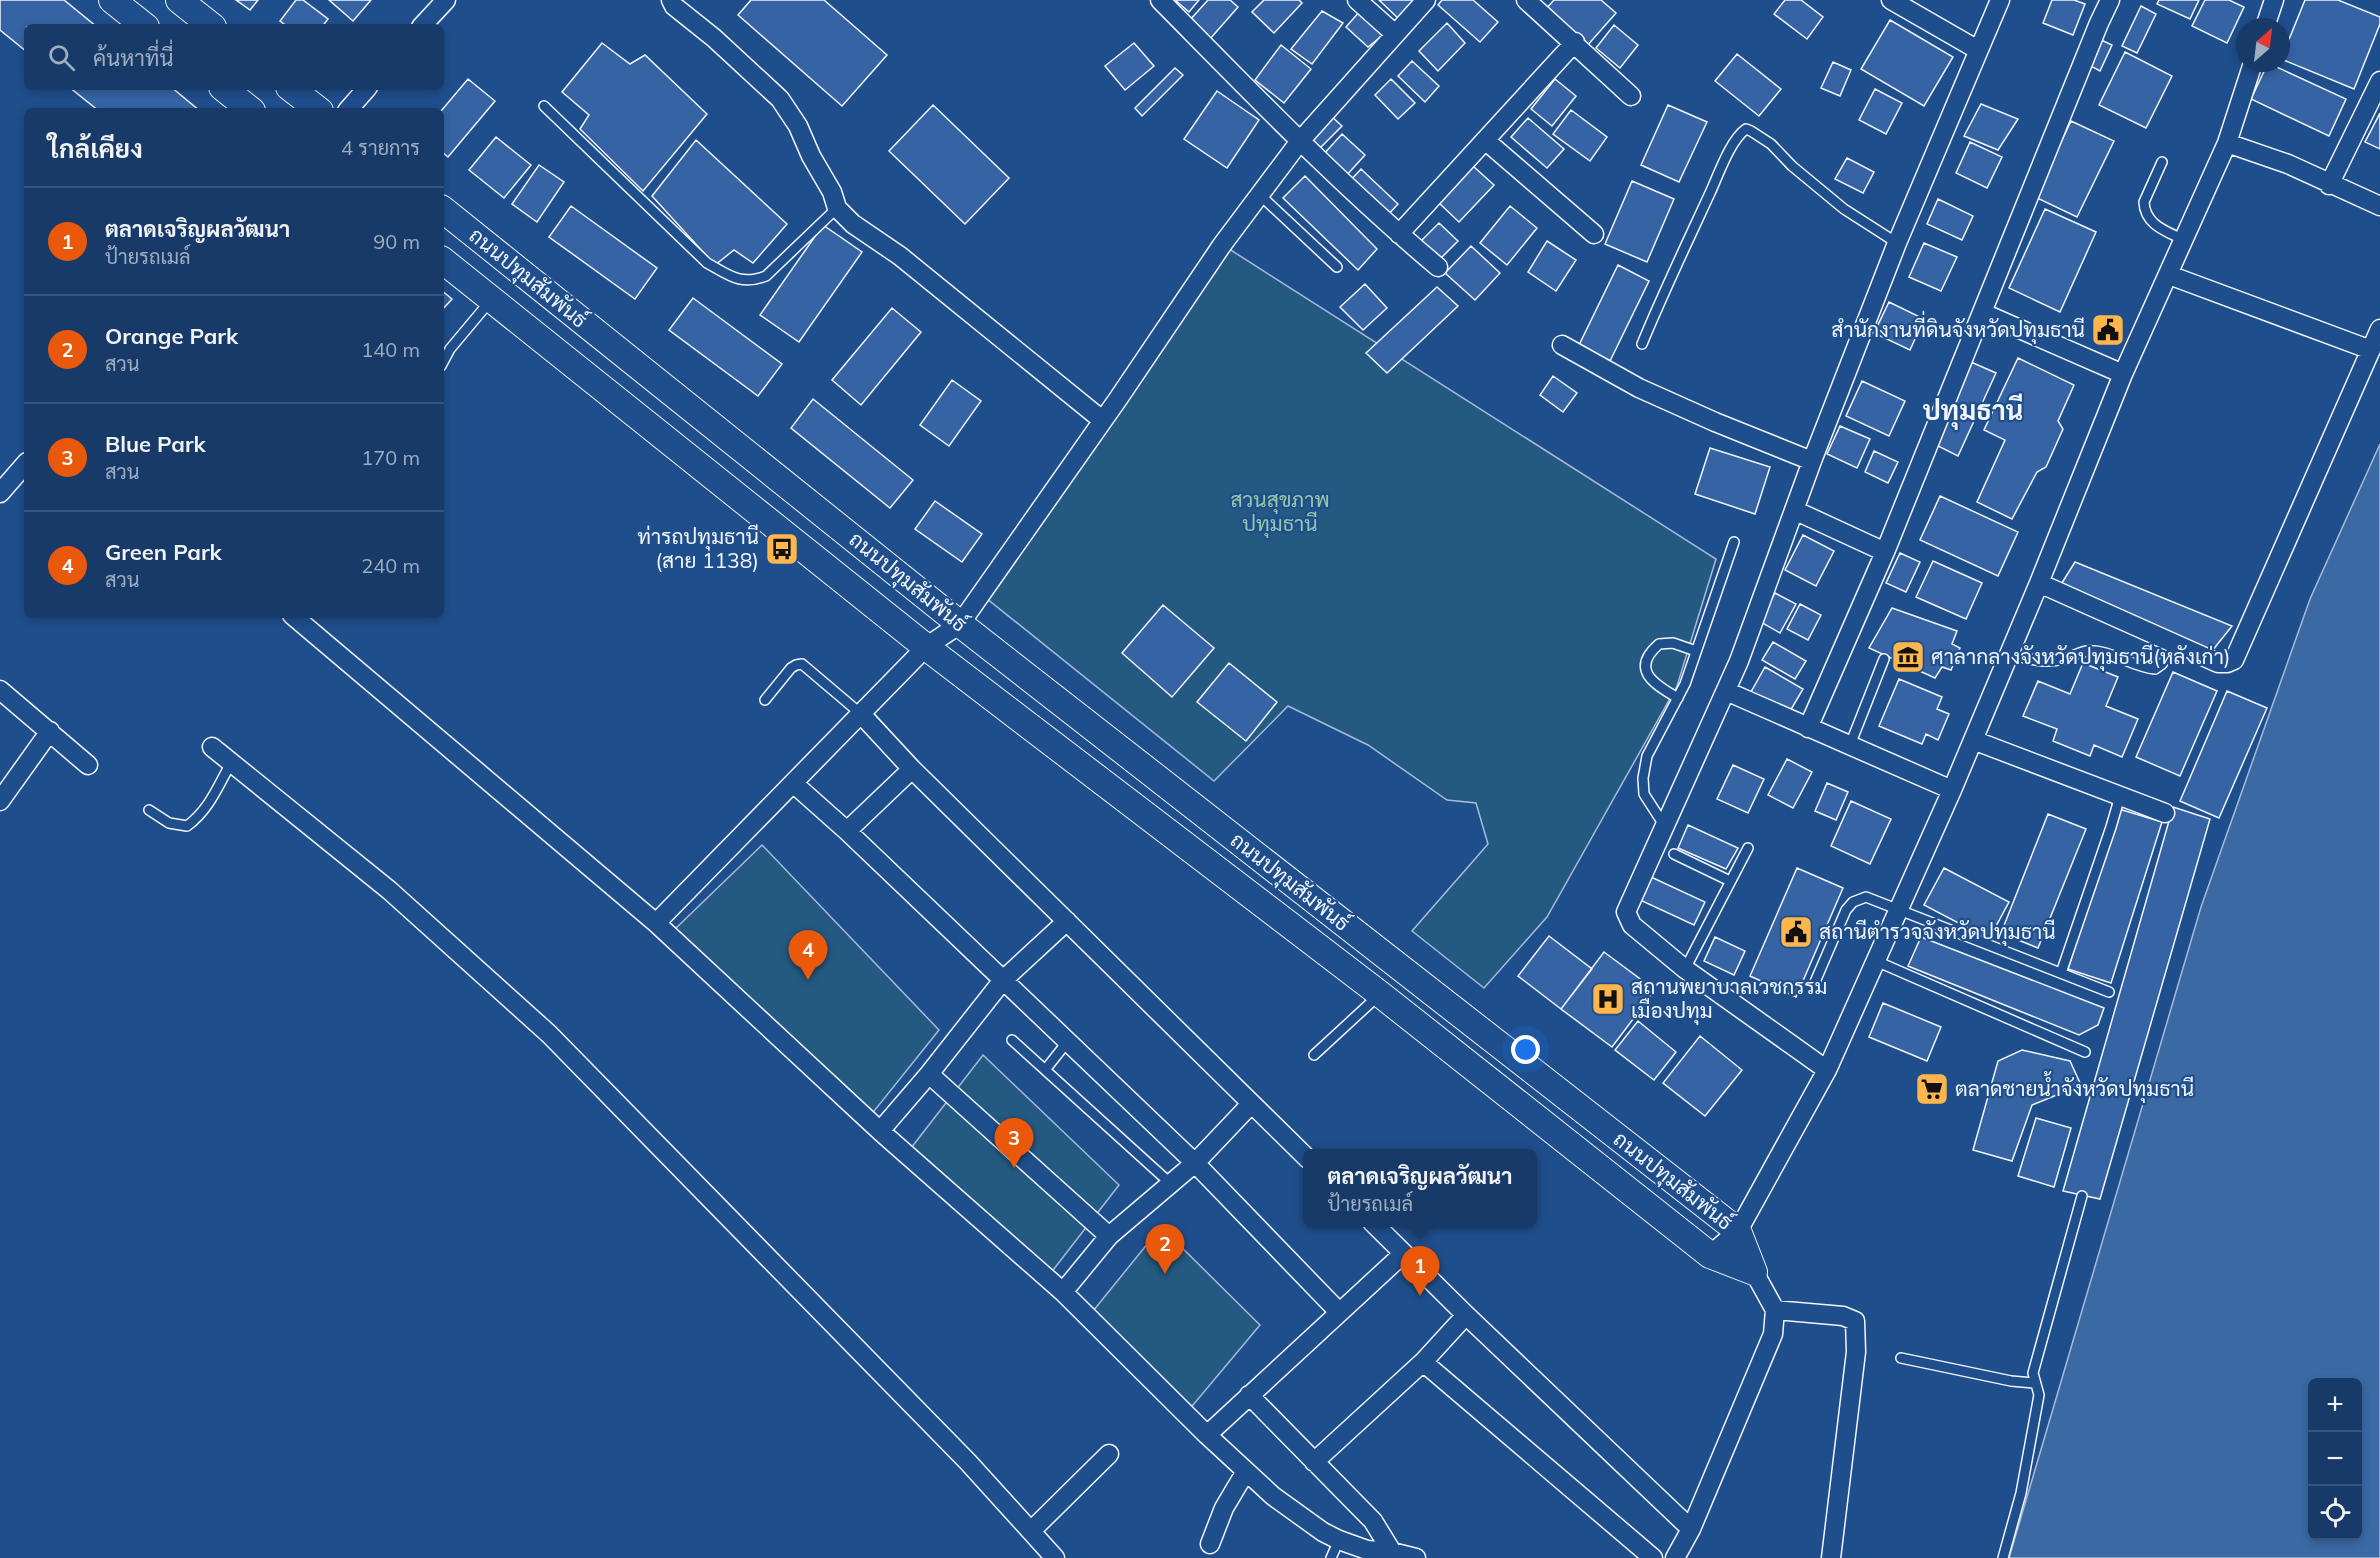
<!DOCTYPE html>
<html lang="th">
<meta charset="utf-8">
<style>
body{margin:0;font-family:Mulish,Sarabun,sans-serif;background:#20416f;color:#f1f3f6}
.controls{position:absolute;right:18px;bottom:18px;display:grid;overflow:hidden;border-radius:9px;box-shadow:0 3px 9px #0003}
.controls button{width:54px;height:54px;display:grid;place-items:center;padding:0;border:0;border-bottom:2px solid #36547d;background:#173a69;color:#f1f3f6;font:30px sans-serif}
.compass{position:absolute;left:2236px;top:18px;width:54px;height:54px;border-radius:50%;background:#173a69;box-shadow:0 3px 9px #0003;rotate:28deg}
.you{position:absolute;left:1526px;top:1050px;width:21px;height:21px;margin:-15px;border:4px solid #fff;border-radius:50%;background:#1a73e8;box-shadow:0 0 0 9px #1a73e833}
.badge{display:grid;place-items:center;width:39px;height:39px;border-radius:50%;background:#ea580c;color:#fff;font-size:20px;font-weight:700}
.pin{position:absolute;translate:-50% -50px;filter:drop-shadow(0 2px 3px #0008)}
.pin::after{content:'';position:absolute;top:32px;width:21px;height:18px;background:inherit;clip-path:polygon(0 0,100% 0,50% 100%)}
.popup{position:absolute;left:1303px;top:1149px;width:234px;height:78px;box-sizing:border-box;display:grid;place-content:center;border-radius:9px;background:#173a69;filter:drop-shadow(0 2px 4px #0005);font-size:20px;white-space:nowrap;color:#9eadc0}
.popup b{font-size:22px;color:#f1f3f6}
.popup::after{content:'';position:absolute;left:50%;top:100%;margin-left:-12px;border:12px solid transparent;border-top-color:#173a69}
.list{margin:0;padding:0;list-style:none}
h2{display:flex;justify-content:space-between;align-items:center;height:78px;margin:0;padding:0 24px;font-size:26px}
h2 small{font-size:20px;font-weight:400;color:#9eadc0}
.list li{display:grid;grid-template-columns:39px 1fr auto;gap:18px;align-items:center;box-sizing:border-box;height:108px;padding:0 24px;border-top:2px solid #36547d}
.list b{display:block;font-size:22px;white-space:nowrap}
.list p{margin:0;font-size:20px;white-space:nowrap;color:#9eadc0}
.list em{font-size:20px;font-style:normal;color:#9eadc0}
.icon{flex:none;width:33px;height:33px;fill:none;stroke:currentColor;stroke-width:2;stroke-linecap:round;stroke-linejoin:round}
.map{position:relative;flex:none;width:2380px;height:1558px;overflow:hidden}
.search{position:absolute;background:#173a69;box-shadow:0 3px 9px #0003;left:24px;top:24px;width:420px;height:66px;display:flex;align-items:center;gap:15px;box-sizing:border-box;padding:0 21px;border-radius:9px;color:#9eadc0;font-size:22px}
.panel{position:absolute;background:#173a69;box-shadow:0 3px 9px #0003;left:24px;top:108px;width:420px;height:510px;border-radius:9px}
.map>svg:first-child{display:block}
</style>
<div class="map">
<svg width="2380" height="1558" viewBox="0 0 2380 1558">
<rect width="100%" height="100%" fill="#1f4e8c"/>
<path fill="#245a82" stroke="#a8bbd7" stroke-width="1.5" d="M1226 247 1716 559 1677 686 1547 917 1484 988 1412 931 1488 844 1476 803 1447 800 1368 745 1288 706 1214 781 986 598Z
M762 845 939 1030 867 1120 675 929Z
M983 1055 1119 1185 1050 1274 908 1152Z
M1161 1227 1260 1325 1188 1411 1085 1321Z"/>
<path fill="#3b69a3" stroke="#a8bbd7" stroke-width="1.5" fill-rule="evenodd" d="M2380 444V1558H2009L2201 907 2310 599ZM2312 1382H2358V1536H2312Z"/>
<path fill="#3563a3" stroke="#f2f6ff" stroke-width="1.5" d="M0 0H64L97 27H27V52L0 30Z
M236 0H258L250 10Z
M296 0H303L328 19 322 27H288L280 21Z
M329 0H371L353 21Z
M751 0H824L887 55 842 106 738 15Z
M1175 0H1199L1189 12Z
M1208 0H1230L1238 7 1210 39 1189 21Z
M1264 0H1299L1302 3 1274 33 1252 12Z
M1379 0H1420L1400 20Z
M1442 0H1473L1498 22 1480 42 1438 5Z
M1554 0H1601L1616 13 1586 47 1544 11Z
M1785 0H1801L1823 17 1807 39 1774 14Z
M2052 0H2074L2085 4 2073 35 2043 23Z
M2159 0H2199L2190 19 2157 4Z
M2205 0H2229L2244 7 2227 43 2192 26Z
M2305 0H2338L2380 17V24L2354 89 2281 59Z
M2141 6 2156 14 2137 53 2122 46Z
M1322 11 1343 23 1312 64 1291 49Z
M1360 11 1383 35 1368 47 1346 27Z
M1890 20 1953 57 1924 106 1861 69Z
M1447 23 1465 43 1438 71 1419 51Z
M1614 25 1638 45 1620 68 1596 48Z
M2097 38 2112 45 2100 71 2085 63Z
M602 43 630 64 645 55 707 114 643 191 580 129 589 115 562 92Z
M1134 43 1154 66 1125 90 1105 66Z
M1281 45 1311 69 1284 103 1255 80Z
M2125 52 2172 76 2146 128 2099 105Z
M1737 54 1781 89 1759 116 1715 81Z
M1412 61 1439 86 1425 102 1398 76Z
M1833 62 1851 70 1840 96 1821 88Z
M2268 63 2346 99 2329 136 2251 99Z
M1175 68 1183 75 1142 116 1135 108Z
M468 79 495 101 448 157 441 151V111Z
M1391 79 1415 103 1398 119 1375 95Z
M1555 79 1576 96 1552 126 1531 109Z
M69 87H171L200 111H99Z
M1875 89 1902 103 1886 134 1859 120Z
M1217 91 1259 120 1227 168 1184 139Z
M1981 104 2018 119 1998 150 1964 136Z
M933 105 1009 178 965 224 889 151Z
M1668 105 1707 122 1679 182 1641 165Z
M1571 110 1607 137 1590 161 1553 134Z
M2380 113V149L2365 142Z
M1330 115 1342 126 1316 152 1304 141Z
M1528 118 1564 149 1547 168 1511 137Z
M2071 121 2114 141 2077 217 2035 197Z
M1342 134 1365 155 1345 177 1322 156Z
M496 137 531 165 504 198 469 170Z
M696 140 787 224 753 263 734 250 715 265 652 196Z
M1970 142 2002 157 1987 188 1956 173Z
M1847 158 1874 172 1863 193 1835 179Z
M539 165 564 182 537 222 512 204Z
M1473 166 1494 185 1459 222 1438 202Z
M1361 169 1398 204 1385 218 1348 183Z
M1305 176 1377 249 1358 270 1283 198Z
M1632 181 1674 199 1647 262 1605 244Z
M1938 199 1973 216 1962 240 1927 224Z
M571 206 657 268 635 299 549 237Z
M1510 206 1537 228 1507 265 1480 243Z
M2045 209 2096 232 2060 312 2009 288Z
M1439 223 1458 241 1438 261 1419 243Z
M823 225 862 252 799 342 760 315Z
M1547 241 1576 260 1556 291 1528 272Z
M1924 243 1957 257 1941 291 1909 277Z
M1471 246 1500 273 1475 300 1445 273Z
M1618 265 1649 281 1610 361 1579 345Z
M1365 284 1387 308 1363 330 1340 307Z
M1437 287 1458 306 1387 373 1366 353Z
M441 290 452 299 441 311Z
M693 298 782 364 758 396 669 330Z
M1889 302 1924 319 1910 350 1874 333Z
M892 308 921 332 861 405 832 380Z
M2018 358 2074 385 2058 421 2063 429 2046 467 2037 472 2012 519 1977 502 2005 440 1984 430Z
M1971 362 1996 373 1958 456 1934 444Z
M1553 376 1577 393 1563 412 1540 395Z
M952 380 981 401 949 446 920 425Z
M1862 381 1905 401 1889 436 1846 416Z
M813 399 913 480 890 508 791 428Z
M1840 426 1870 439 1857 468 1827 454Z
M1710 448 1770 467 1755 514 1695 494Z
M1874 451 1898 462 1888 483 1865 472Z
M1940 496 2018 532 1998 576 1920 540Z
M935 501 982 534 962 562 915 529Z
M1803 535 1834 551 1816 586 1785 570Z
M1900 553 1920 562 1906 592 1886 583Z
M1933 561 1982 583 1966 619 1916 597Z
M2075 562 2232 626 2212 651 2060 586Z
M1775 593 1796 604 1780 633 1759 621Z
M1800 604 1821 615 1808 640 1787 629Z
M1163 605 1214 648 1172 697 1122 653Z
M1892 608 1957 631 1952 644 1960 648 1951 670 1942 667 1935 678 1869 648Z
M1773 642 1806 661 1795 679 1762 660Z
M1229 663 1277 702 1246 741 1197 702Z
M2083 663 2118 677 2106 706 2138 719 2122 757 2094 745 2090 756 2053 741 2057 729 2023 716 2038 681 2070 694Z
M1765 667 1803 689 1789 713 1751 692Z
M2173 672 2217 691 2180 776 2136 757Z
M1899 679 1942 697 1937 709 1949 714 1938 740 1926 734 1922 744 1879 726Z
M2227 691 2267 708 2219 818 2180 801Z
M1787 759 1812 772 1793 808 1768 795Z
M1733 765 1764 779 1748 813 1717 799Z
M1827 783 1848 792 1836 820 1815 811Z
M1851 801 1891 819 1870 864 1831 846Z
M2173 807 2210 819 2100 1199 2063 1191Z
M2119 809 2162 822 2111 983 2068 969Z
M2048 814 2086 829 2038 948 2001 933Z
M1688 825 1738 848 1726 869 1678 848Z
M1797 868 1843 888 1796 997 1750 976Z
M1944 868 2009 902 1989 939 1924 905Z
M1651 877 1705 902 1694 925 1640 900Z
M1549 936 1592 969 1561 1009 1518 976Z
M1715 937 1745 951 1734 975 1704 961Z
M1921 937 2104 1008 2098 1025 2079 1035 1908 966Z
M1604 952 1655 990 1612 1047 1561 1009Z
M1883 1003 1941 1027 1927 1061 1869 1037Z
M1638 1021 1676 1052 1654 1080 1615 1050Z
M1700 1036 1742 1070 1705 1116 1663 1083Z
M2022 1050 2070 1061 2081 1085 2032 1105 2012 1161 1973 1150 1998 1061Z
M2036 1118 2071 1128 2054 1187 2018 1176Z"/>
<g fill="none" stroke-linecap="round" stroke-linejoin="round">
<defs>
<path id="lane" d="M544 106 707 263C729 275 740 286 766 276L837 208
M2162 162 2144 202C2145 225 2166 231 2184 240
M1260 195 1337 267
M1642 344C1663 293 1687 243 1710 193 1718 176 1730 140 1746 129L1751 131 1771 144 1792 166 1844 209 1897 243
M441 366 450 349 491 300
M2009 654C2030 659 2043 664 2064 659 2072 657 2079 652 2087 651 2110 649 2132 667 2155 669L2162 664 2177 644
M1678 698C1653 684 1630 669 1659 644L1673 643 1696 651
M765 700 791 668 796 665 802 664 861 714
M1850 745 1884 659
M149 810 169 823 187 826C209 810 218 786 231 763
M1664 825 1644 794 1643 778 1647 756 1685 684 1734 542
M1674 854 1730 881
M1876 961 2085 1052
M1685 969 1748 848
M2061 973 2111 827 2120 796
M1815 982 1846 910 1853 902 1866 897 2109 992
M1012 1040 1170 1183
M1314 1055 1378 996
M1045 1070 1068 1041
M1901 1358 2011 1381 2034 1383
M1331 1558 1339 1540
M2003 1558 2021 1493 2039 1395 2033 1373 2082 1196"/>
<path id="street" d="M671 0 674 6 714 38 780 99 798 126 811 156 832 192 837 208 853 224 900 256 1102 420
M1160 0C1250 91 1339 184 1438 267
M1357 0 1395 34
M1526 0 1631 96
M1891 0 1978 50
M421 27 446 0
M2265 27 2274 0
M347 111 368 87
M1485 140 1594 234
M2227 143 2288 164 2380 206
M2329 185 2380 81
M1399 234 1575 42
M2169 275 2371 350
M1983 313 2123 374
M1562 345 1639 388 1715 422 1812 461
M0 493 27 462
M1794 510 1885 552
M2039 583 2218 663H2227L2234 660 2380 329
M292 615 656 923 880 1131 1063 1292 1207 1435 1273 1496 1323 1532 1339 1540 1367 1550 1392 1552 1416 1558
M0 690 88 765
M1726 691 1952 790
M861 714 912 769 1308 1159
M1808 728 1885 552 2099 23 2110 0
M1973 740 2165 813
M212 747 389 890 549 1034 968 1462 1055 1558
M793 783 847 831 1195 1163 1251 1104
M0 801 50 731
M847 831 912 769
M656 923 926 647 960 624 1118 399 1222 245 1300 141 1426 0
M1827 1070 1685 969 1632 925 1626 912 1739 661 1812 461 1897 243 2000 0
M929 1074 1109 1236
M880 1131 929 1074 1003 980 1067 921
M1372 1222 1466 1315 1691 1529
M1710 1255 1738 1231 1827 1070 1952 790 2039 583 2123 374 2227 143 2253 63
M1063 1292 1109 1236 1195 1163 1339 1312
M1775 1310 1843 1316 1855 1321 1856 1352 1831 1558
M1423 1362 1653 1558
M1249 1395 1373 1521 1392 1552
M1207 1435 1403 1254
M1314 1462 1423 1362 1466 1315
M1032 1530 1109 1454
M1210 1544 1224 1508 1246 1471
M1675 1558 1691 1529 1773 1334 1775 1310 1754 1272"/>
<path id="secondary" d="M112 0 146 27
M179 0 213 27
M222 87 252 111
M289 87 320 111
M441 208 960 624 1738 1231 1754 1272
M441 259 926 647 1380 994 1710 1255 1754 1272"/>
</defs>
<use href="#lane" stroke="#f2f6ff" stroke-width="12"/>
<use href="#street" stroke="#f2f6ff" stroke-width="21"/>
<use href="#secondary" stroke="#f2f6ff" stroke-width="28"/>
<use href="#lane" stroke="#1f4e8c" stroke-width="9"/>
<use href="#street" stroke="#1f4e8c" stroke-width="18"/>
<use href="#secondary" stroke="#1f4e8c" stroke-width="26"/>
</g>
<defs>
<symbol id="civic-square" viewBox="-11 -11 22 22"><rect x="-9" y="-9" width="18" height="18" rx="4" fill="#ffb74d" stroke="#1f4e8c"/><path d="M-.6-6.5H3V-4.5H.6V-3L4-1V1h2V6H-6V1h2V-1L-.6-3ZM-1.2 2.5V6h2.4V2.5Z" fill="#111"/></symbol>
<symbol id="bus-square" viewBox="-11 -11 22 22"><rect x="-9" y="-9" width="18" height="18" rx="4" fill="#ffb74d" stroke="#1f4e8c"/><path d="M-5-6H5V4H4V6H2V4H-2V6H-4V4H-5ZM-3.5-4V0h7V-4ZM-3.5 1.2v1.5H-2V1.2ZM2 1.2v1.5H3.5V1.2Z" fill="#111"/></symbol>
<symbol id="museum-square" viewBox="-11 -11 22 22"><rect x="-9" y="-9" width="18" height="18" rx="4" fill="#ffb74d" stroke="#1f4e8c"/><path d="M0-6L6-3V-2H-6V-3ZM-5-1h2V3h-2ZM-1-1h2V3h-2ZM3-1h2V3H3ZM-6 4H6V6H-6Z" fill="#111"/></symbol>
<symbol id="hospital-square" viewBox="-11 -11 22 22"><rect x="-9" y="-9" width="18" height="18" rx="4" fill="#ffb74d" stroke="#1f4e8c"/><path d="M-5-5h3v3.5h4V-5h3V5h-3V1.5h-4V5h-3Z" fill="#111"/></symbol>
<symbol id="supermarket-square" viewBox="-11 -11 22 22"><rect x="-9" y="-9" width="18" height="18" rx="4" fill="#ffb74d" stroke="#1f4e8c"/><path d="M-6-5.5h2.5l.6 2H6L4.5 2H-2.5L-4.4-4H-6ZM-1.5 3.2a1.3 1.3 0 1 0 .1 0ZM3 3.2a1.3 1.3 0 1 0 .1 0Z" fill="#111"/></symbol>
</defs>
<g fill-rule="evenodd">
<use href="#civic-square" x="2089" y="311" width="38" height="38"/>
<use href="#bus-square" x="763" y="530" width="38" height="38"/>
<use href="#museum-square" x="1889" y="638" width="38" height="38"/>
<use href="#civic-square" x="1777" y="913" width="38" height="38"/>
<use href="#hospital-square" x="1589" y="980" width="38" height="38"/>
<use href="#supermarket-square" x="1913" y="1070" width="38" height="38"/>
</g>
<g text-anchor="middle" stroke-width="4.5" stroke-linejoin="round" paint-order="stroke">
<g font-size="21" fill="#f2f6ff" stroke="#1f4e8c">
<text transform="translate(528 278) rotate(39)" y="7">ถนนปทุมสัมพันธ์</text>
<text transform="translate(908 582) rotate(39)" y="7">ถนนปทุมสัมพันธ์</text>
<text transform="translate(1290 882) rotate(38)" y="7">ถนนปทุมสัมพันธ์</text>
<text transform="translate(1673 1181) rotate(38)" y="7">ถนนปทุมสัมพันธ์</text>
</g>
<g font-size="21" fill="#f2f6ff" stroke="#1f4e8c" text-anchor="start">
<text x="2085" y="337" text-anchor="end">สำนักงานที่ดินจังหวัดปทุมธานี</text>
<text x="759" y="544" text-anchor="end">ท่ารถปทุมธานี<tspan x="759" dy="24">(สาย 1138)</tspan></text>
<text x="1931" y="664">ศาลากลางจังหวัดปทุมธานี(หลังเก่า)</text>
<text x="1819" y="939">สถานีตำรวจจังหวัดปทุมธานี</text>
<text x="1631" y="994">สถานพยาบาลเวชกรรม<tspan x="1631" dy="24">เมืองปทุม</tspan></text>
<text x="1955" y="1096">ตลาดชายน้ำจังหวัดปทุมธานี</text>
</g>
<g font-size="21" fill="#97c8a6" stroke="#1f4e8c">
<text x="1280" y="507">สวนสุขภาพ<tspan x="1280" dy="24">ปทุมธานี</tspan></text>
</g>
<g font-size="27" font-weight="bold" fill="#f2f6ff" stroke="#1f4e8c">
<text x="1973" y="420">ปทุมธานี</text>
</g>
</g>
</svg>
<div class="controls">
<button>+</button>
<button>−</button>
<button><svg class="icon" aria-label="locate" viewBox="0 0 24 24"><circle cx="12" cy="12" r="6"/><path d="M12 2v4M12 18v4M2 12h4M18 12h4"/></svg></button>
</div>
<svg class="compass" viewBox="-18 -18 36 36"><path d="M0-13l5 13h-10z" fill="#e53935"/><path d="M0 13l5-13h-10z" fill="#9eadc0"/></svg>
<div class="you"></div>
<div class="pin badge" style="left:1420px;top:1296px">1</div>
<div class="popup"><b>ตลาดเจริญผลวัฒนา</b>ป้ายรถเมล์</div>
<div class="pin badge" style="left:1165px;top:1274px">2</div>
<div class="pin badge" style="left:1014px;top:1168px">3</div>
<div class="pin badge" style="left:808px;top:980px">4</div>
<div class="search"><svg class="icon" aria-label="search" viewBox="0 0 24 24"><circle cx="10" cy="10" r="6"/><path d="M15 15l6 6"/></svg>ค้นหาที่นี่</div>
<section class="panel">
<h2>ใกล้เคียง<small>4 รายการ</small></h2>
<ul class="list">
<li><span class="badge">1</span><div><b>ตลาดเจริญผลวัฒนา</b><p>ป้ายรถเมล์</p></div><em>90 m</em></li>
<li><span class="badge">2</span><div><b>Orange Park</b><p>สวน</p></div><em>140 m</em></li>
<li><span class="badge">3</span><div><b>Blue Park</b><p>สวน</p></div><em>170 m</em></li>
<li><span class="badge">4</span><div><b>Green Park</b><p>สวน</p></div><em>240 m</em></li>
</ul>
</section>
</div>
